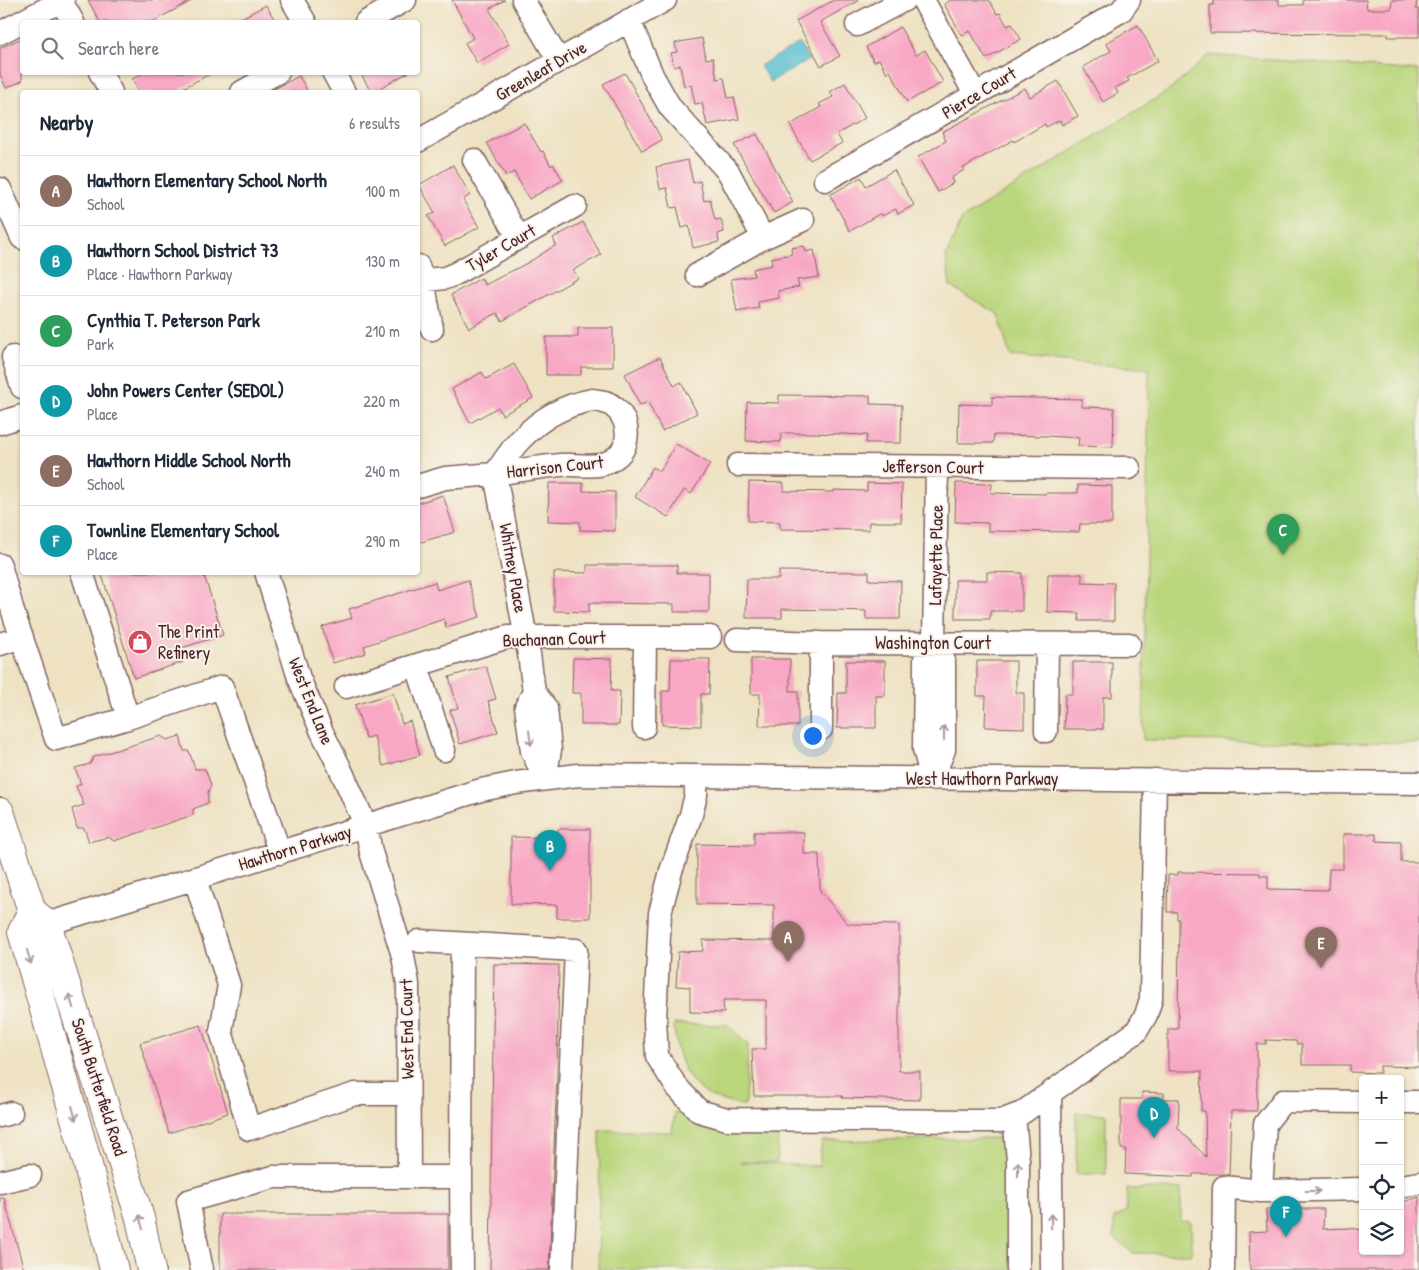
<!DOCTYPE html>
<meta charset="utf-8">
<style>
body{margin:0;font-family:"Patrick Hand",sans-serif;background:#f6f6f7;color:#1f2937}
.controls{position:absolute;right:15px;bottom:15px;display:grid;overflow:hidden;border-radius:5px;box-shadow:0 1px 4px #0004}
.controls button{width:45px;height:45px;display:grid;place-items:center;padding:0;border:0;border-bottom:1px solid #e0e1e3;background:#fff;color:#1f2937;font:25px sans-serif}
.you{position:absolute;left:812px;top:735px;width:18px;height:18px;margin:-12px;border:4px solid #fff;border-radius:50%;background:#1a73e8;box-shadow:0 0 0 8px #1a73e833}
.badge{display:grid;place-items:center;width:32px;height:32px;border-radius:50%;background:#7c3aed;color:#fff;font-size:16px;font-weight:700}
.pin{position:absolute;translate:-50% -41px;filter:drop-shadow(0 1px 2px #0008)}
.pin::after{content:'';position:absolute;top:26px;width:18px;height:15px;background:inherit;clip-path:polygon(0 0,100% 0,50% 100%)}
.list{margin:0;padding:0;list-style:none}
h2{display:flex;justify-content:space-between;align-items:center;height:65px;margin:0;padding:0 20px;font-size:21px}
h2 small{font-size:16px;font-weight:400;color:#747a83}
.list li{display:grid;grid-template-columns:32px 1fr auto;gap:15px;align-items:center;box-sizing:border-box;height:70px;padding:0 20px;border-top:1px solid #e0e1e3}
.list b{display:block;font-size:19px;white-space:nowrap}
.list p{margin:0;font-size:16px;white-space:nowrap;color:#747a83}
.list em{font-size:16px;font-style:normal;color:#747a83}
.icon{flex:none;width:28px;height:28px;fill:none;stroke:currentColor;stroke-width:2;stroke-linecap:round;stroke-linejoin:round}
.map{position:relative;flex:none;width:1419px;height:1270px;overflow:hidden}
.search{position:absolute;background:#fff;box-shadow:0 1px 4px #0004;left:20px;top:20px;width:400px;height:55px;display:flex;align-items:center;gap:12px;box-sizing:border-box;padding:0 18px;border-radius:5px;color:#747a83;font-size:19px}
.panel{position:absolute;background:#fff;box-shadow:0 1px 4px #0004;left:20px;top:90px;width:400px;height:485px;border-radius:5px}
.map>svg:first-child{display:block}
</style>
<div class="map">
<svg width="1419" height="1270" viewBox="0 0 1419 1270">
<rect width="100%" height="100%" fill="#f7f3e8"/>
<filter id="ink" filterUnits="userSpaceOnUse"><feTurbulence type="fractalNoise" baseFrequency=".02" numOctaves="2"/><feDisplacementMap in="SourceGraphic" scale="10" xChannelSelector="R" yChannelSelector="G"/><feConvolveMatrix kernelMatrix="1 2 1 2 8 2 1 2 1" color-interpolation-filters="sRGB"/></filter>
<filter id="wash" filterUnits="userSpaceOnUse"><feTurbulence type="fractalNoise" baseFrequency=".0096" numOctaves="4" result="noise"/><feDisplacementMap in="SourceGraphic" scale="20" xChannelSelector="R" yChannelSelector="G"/><feGaussianBlur stdDeviation="1.12" result="paint"/><feColorMatrix in="noise" values="0 0 0 0 0 0 0 0 0 0 0 0 0 0 0 0 0 1.4 0 .05"/><feComposite in="paint" operator="in"/></filter>
<g filter="url(#wash)">
<rect width="100%" height="100%" fill="#eee2c3"/>
<path fill="#bad67c" stroke="#827a54" d="M1209 55 1419 71V743L1143 740 1149 369 1010 356 998 314 950 286 946 256 962 219 1171 89Z
M674 1024 728 1025 748 1045 745 1106C735 1104 724 1102 715 1098 685 1085 675 1055 674 1024Z
M675 1112 706 1127 722 1131 778 1132 777 1162H739L819 1166 822 1141 998 1138 1013 1159V1270H598L600 1130 672 1132Z
M1076 1113 1106 1114V1174H1076Z
M1127 1189H1181V1221L1191 1222 1192 1254 1133 1253 1114 1237V1218L1126 1212Z"/>
<path fill="#57c0d3" stroke="#50707f" d="M799 43 809 60 770 82 760 66Z"/>
<g id="blocks">
<path fill="#f8a8c5" d="M88 0H193L152 22H100Z
M452 0H505L489 9 509 44 477 63 465 43 473 38Z
M834 0H859L820 22 840 56 821 66 796 21Z
M951 0H989L997 14 1000 13 1007 26 1012 24 1021 39 986 59 970 31 962 35 944 4Z
M1214 0H1279V5H1303V0H1366L1367 9H1391L1392 0H1417L1416 9H1419V37H1388V34L1210 33V5H1214Z
M266 5 276 22H234Z
M1138 25 1158 61 1127 78 1129 81 1115 88 1118 93 1103 102 1083 67 1111 51 1106 43Z
M900 27 916 55 925 50 943 82 907 102 890 71 887 73 879 59 874 62 866 47Z
M22 38V81L6 88 0 74V48Z
M702 38 706 59 713 58 717 79 724 78 728 98 734 97 739 119 707 125 702 103 695 104 691 85 684 86 680 65 674 67 671 53 677 52 675 43Z
M145 72H214L175 92H139L132 79Z
M360 72H409L373 92H371Z
M625 73 662 140 642 151 603 84Z
M299 76 308 92H269Z
M1058 81 1078 116 1062 125 1060 120 1046 127 1045 124 1014 142 1013 140 963 168 964 170 951 178 953 183 938 192 918 157 946 141 942 132 1025 88 1030 97Z
M845 83 865 118 837 134 842 143 810 160 790 125 821 107 819 104 833 97 830 92Z
M524 123 541 152 543 151 551 166 553 164 563 180 529 199 514 172 506 176 487 143Z
M757 134 793 202 774 213 734 145Z
M688 160 693 183 700 181 704 201 710 199 715 220 721 219 724 232 718 234 719 242 693 248 689 226 682 228 677 207 671 208 667 188 660 189 656 167Z
M453 165 470 195 463 200 479 227 445 246 428 216 435 213 419 185Z
M894 170 914 205 898 214 896 209 882 216 881 213 850 231 830 195 861 177 866 186Z
M583 222 601 255 573 270 578 278 502 321 497 313 469 328 451 295 481 278 485 285 529 262 556 245 553 238Z
M804 246 806 252 814 250 819 277 797 280 799 287 778 291 779 298 758 302 759 308 737 312 731 279 754 276 753 269 772 265 771 258 792 254 791 248Z
M578 328H613V367H581V375H546V337H578Z
M660 357 674 386 681 382 697 413 662 431 648 402 640 405 625 374Z
M514 364 533 398 502 415 498 407 470 423 452 389 482 372 486 379Z
M779 395 870 396V404L902 405 901 443H866L867 435 813 433H781V442L746 441 747 402 779 403Z
M992 397 1082 399V407L1114 408 1113 447 1078 446 1079 438 1046 436 994 435 993 443H958L959 404 992 405Z
M676 444 710 464 691 494 684 490 668 517 635 497 653 467 660 471Z
M749 482 784 483V491L834 492V490L867 491V483L902 484 901 522H869V530L780 529V522L748 521Z
M549 483H583V491L615 492V531L580 530V522L548 521Z
M956 483 992 484 991 493 1045 494V493H1078V485L1112 486V524H1080L1079 532 988 531V523L955 522Z
M443 495 455 532 418 543V503Z
M587 565H677V573H709V612H674V604L589 603V612L554 611V572L587 573Z
M779 571 869 572V580L901 581 900 619H866V611L833 610 782 609V618H746L747 579H779Z
M101 572H203L223 635 178 649 183 662 134 678Z
M987 572 1022 573V611H990V619H955V580H987Z
M1048 574H1082V582L1114 583V621H1079V613L1047 612Z
M468 580 480 617 446 627 444 619 364 646 366 653 333 663 322 627 352 618 349 609 435 582 437 590Z
M573 658 612 659 611 691H620L619 725H581V693H572Z
M671 659H710L709 694H701V726L662 725V691H670Z
M751 659H790V691H798V726H759L760 694H751Z
M846 661H885V696H876V728H837L838 693H846Z
M977 661H1016V693H1024V728L985 727 986 696H977Z
M1073 662H1112V697H1103V729H1064L1065 694H1073Z
M486 666 496 699 488 701 498 732 460 744 450 710 458 708 449 677Z
M393 693 402 724 410 721 420 755 383 766 374 736 366 738 355 705Z
M161 736 167 740 180 736 184 751H189L195 769H205L211 785 208 792V803L193 809V815L114 841 108 837 89 842 84 828H77L72 809 84 805 76 786 81 784 75 768 90 764 94 757Z
M558 829H590V918H557V905L511 904V837L558 838Z
M754 832H804V854H819L820 891 848 924 899 925V1071H920V1100L842 1098V1096H754L752 1049H766V1000H723L724 1013 690 1012V987L676 986 678 952 703 951V940L774 941V905L697 904V844L754 845Z
M1343 834H1376V841L1401 842V862H1419V1067L1380 1066V1073L1350 1072V1065H1302V1044H1297L1296 1041 1266 1040V1044H1257V1111H1231L1229 1174H1193V1177L1125 1174 1126 1149H1121V1099H1142V1092L1164 1093V1099H1179L1178 1128 1206 1157 1205 1111H1201L1202 1071H1168V1029H1178L1179 919H1177V912H1167L1168 875H1178V872L1260 873V876H1268V889L1328 890 1329 869H1343Z
M494 964 559 965 557 1073 549 1270H490Z
M201 1025 228 1113 169 1133 140 1043Z
M1419 1197V1270H1250L1249 1232 1267 1231 1266 1209H1324L1323 1229 1349 1228 1363 1230V1251H1400V1203Z
M0 1198H4L24 1270H0Z
M220 1214H448V1270H220Z"/>
</g>
</g>
<g filter="url(#ink)">
<use href="#blocks" fill-opacity="0" stroke="#836360" stroke-width="1"/>
<g fill="none" stroke-linecap="round" stroke-linejoin="round">
<defs>
<path id="minor" d="M292 0 305 22
M523 0 559 61
M923 0 975 94
M61 1 73 22
M629 20 653 77 670 107 729 173 763 238
M366 22 405 0
M857 25 904 0
M0 33 63 0
M100 72 111 92
M333 72 344 92
M242 92 278 72
M418 141 665 0
M474 160 519 238
M825 180C925 125 1022 67 1121 11L1129 0
M0 189 22 238
M418 266 423 280 432 329
M697 275 763 238 803 220
M418 281 445 278 455 274 575 206
M13 357 22 387
M592 400C600 401 607 401 614 407 629 419 632 445 616 457 611 461 605 464 599 465 586 467 573 464 560 465 538 467 516 471 495 474 503 462 511 449 521 439 540 419 565 405 592 400Z
M0 423 22 416
M738 465 1129 468
M418 486 445 478 495 474 529 654 534 692 546 708 550 750 545 779 532 751 526 707 534 692
M0 565 14 615 56 739 128 718
M82 572 128 718 222 687 280 853
M266 572 299 678 322 732 339 766 366 826 371 852 403 956 408 984 409 1177
M737 640 821 643 1129 644
M821 643V729
M0 644 22 637
M417 666 444 750
M346 687 508 637H710
M644 727 645 637
M1046 731 1047 644
M696 776V795L691 815 671 871 660 913 655 1020 657 1056 676 1086 699 1111 727 1119 972 1121H1001L1022 1113 1136 1032 1146 1015 1151 999 1155 780
M932 779 944 750V661L934 643 937 467
M932 779 924 749 925 659 934 643
M195 879 229 985 221 1031 249 1129 355 1094H408
M47 924 481 790 516 783 578 775 1419 783
M419 941 576 950 562 1270
M1050 1093 1052 1270
M1363 1102 1283 1101 1265 1124 1261 1191 1363 1189
M1400 1102H1419
M0 1116 11 1113
M1014 1116 1018 1160V1270
M461 1177 462 1270
M0 1182 30 1175
M1400 1186 1419 1183
M202 1270 188 1201 273 1177H461L462 944
M1223 1270 1224 1187 1261 1191"/>
<path id="major" d="M0 812 32 911 47 924 140 1218 151 1270
M32 911 22 932 87 1161 114 1270"/>
</defs>
<use href="#minor" stroke="#836360" stroke-width="25"/>
<use href="#major" stroke="#836360" stroke-width="30"/>
<use href="#minor" stroke="#fff" stroke-width="22"/>
<use href="#major" stroke="#fff" stroke-width="28"/>
</g>
<defs><path id="oneway-shaft" d="M-6 0H5M1.5-3L5.5 0L1.5 3" fill="none" stroke-width="1.6" stroke-linecap="round" stroke-linejoin="round" transform="scale(1.25)"/></defs>
<g stroke="#ae9aa0">
<use href="#oneway-shaft" transform="translate(944 733) rotate(-90)"/>
<use href="#oneway-shaft" transform="translate(530 738) rotate(82)"/>
<use href="#oneway-shaft" transform="translate(29 957) rotate(74)"/>
<use href="#oneway-shaft" transform="translate(71 1001) rotate(-108)"/>
<use href="#oneway-shaft" transform="translate(74 1113) rotate(75)"/>
<use href="#oneway-shaft" transform="translate(1018 1169) rotate(-90)"/>
<use href="#oneway-shaft" transform="translate(1313 1191)"/>
<use href="#oneway-shaft" transform="translate(1051 1221) rotate(-91)"/>
<use href="#oneway-shaft" transform="translate(141 1222) rotate(-104)"/>
</g>
</g>
<defs>
<symbol id="shop-disc" viewBox="-11 -11 22 22"><circle r="9.5" fill="#d1495b" stroke="#f7f3e8"/><path d="M-5-2.5h2.3a2.7 3.5 0 0 1 5.4 0H5L5.5 6h-11ZM-1.5-2.5h3a1.5 2.3 0 0 0-3 0Z" fill="#fff"/></symbol>
</defs>
<g fill-rule="evenodd">
<use href="#shop-disc" x="126" y="628" width="28" height="28"/>
</g>
<g text-anchor="middle" stroke-width="4" stroke-linejoin="round" paint-order="stroke">
<g font-size="18" fill="#4a1f2b" stroke="#f7f3e8">
<text transform="translate(541 71) rotate(-30)" y="6">Greenleaf Drive</text>
<text transform="translate(979 93) rotate(-31)" y="6">Pierce Court</text>
<text transform="translate(501 248) rotate(-30)" y="6">Tyler Court</text>
<text transform="translate(555 467) rotate(-6)" y="6">Harrison Court</text>
<text transform="translate(933 467) rotate(1)" y="6">Jefferson Court</text>
<text transform="translate(936 555) rotate(-89)" y="6">Lafayette Place</text>
<text transform="translate(513 568) rotate(80)" y="6">Whitney Place</text>
<text transform="translate(554 639) rotate(-2)" y="6">Buchanan Court</text>
<text x="933" y="649">Washington Court</text>
<text transform="translate(311 701) rotate(68)" y="6">West End Lane</text>
<text x="982" y="785">West Hawthorn Parkway</text>
<text transform="translate(295 848) rotate(-17)" y="6">Hawthorn Parkway</text>
<text transform="translate(407 1029) rotate(-91)" y="6">West End Court</text>
<text transform="translate(99 1087) rotate(72)" y="6">South Butterfield Road</text>
</g>
<g font-size="18" fill="#4a1f2b" stroke="#f7f3e8" text-anchor="start">
<text x="158" y="638">The Print<tspan x="158" dy="21">Refinery</tspan></text>
</g>
</g>
</svg>
<div class="controls">
<button>+</button>
<button>−</button>
<button><svg class="icon" aria-label="locate" viewBox="0 0 24 24"><circle cx="12" cy="12" r="6"/><path d="M12 2v4M12 18v4M2 12h4M18 12h4"/></svg></button>
<button><svg class="icon" aria-label="layers" viewBox="0 0 24 24"><path d="M12 4l9 5-9 5-9-5zM3 14l9 5 9-5"/></svg></button>
</div>
<div class="you"></div>
<div class="pin badge" style="left:788px;top:962px;background:#8d6e63">A</div>
<div class="pin badge" style="left:550px;top:871px;background:#0f9aa8">B</div>
<div class="pin badge" style="left:1283px;top:555px;background:#2e9e5b">C</div>
<div class="pin badge" style="left:1154px;top:1138px;background:#0f9aa8">D</div>
<div class="pin badge" style="left:1321px;top:968px;background:#8d6e63">E</div>
<div class="pin badge" style="left:1286px;top:1237px;background:#0f9aa8">F</div>
<div class="search"><svg class="icon" aria-label="search" viewBox="0 0 24 24"><circle cx="10" cy="10" r="6"/><path d="M15 15l6 6"/></svg>Search here</div>
<section class="panel">
<h2>Nearby<small>6 results</small></h2>
<ul class="list">
<li><span class="badge" style="background:#8d6e63">A</span><div><b>Hawthorn Elementary School North</b><p>School</p></div><em>100 m</em></li>
<li><span class="badge" style="background:#0f9aa8">B</span><div><b>Hawthorn School District 73</b><p>Place · Hawthorn Parkway</p></div><em>130 m</em></li>
<li><span class="badge" style="background:#2e9e5b">C</span><div><b>Cynthia T. Peterson Park</b><p>Park</p></div><em>210 m</em></li>
<li><span class="badge" style="background:#0f9aa8">D</span><div><b>John Powers Center (SEDOL)</b><p>Place</p></div><em>220 m</em></li>
<li><span class="badge" style="background:#8d6e63">E</span><div><b>Hawthorn Middle School North</b><p>School</p></div><em>240 m</em></li>
<li><span class="badge" style="background:#0f9aa8">F</span><div><b>Townline Elementary School</b><p>Place</p></div><em>290 m</em></li>
</ul>
</section>
</div>
